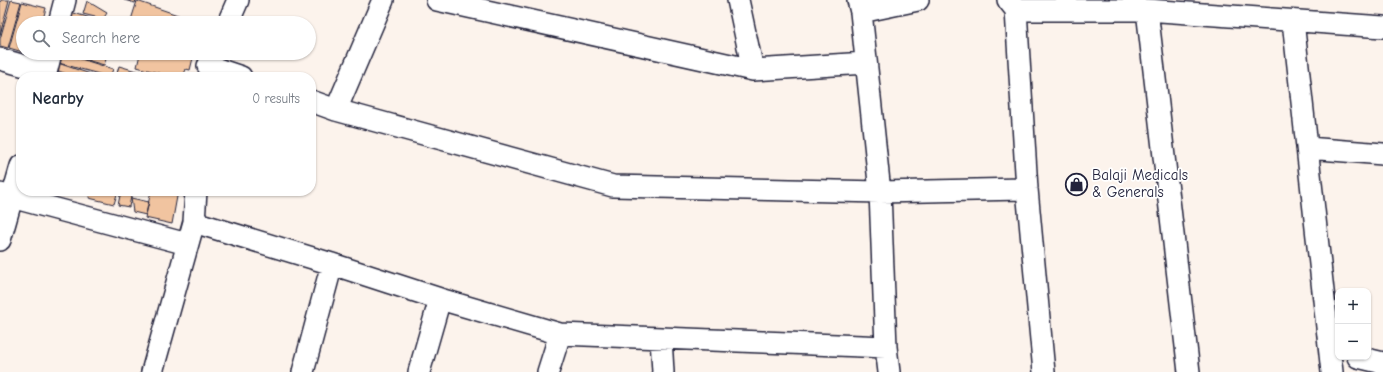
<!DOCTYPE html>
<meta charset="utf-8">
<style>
body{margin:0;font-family:"Comic Neue",sans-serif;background:#f6f6f7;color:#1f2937}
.controls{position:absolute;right:12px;bottom:12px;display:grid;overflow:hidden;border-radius:8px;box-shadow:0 1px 3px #0004}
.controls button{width:36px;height:36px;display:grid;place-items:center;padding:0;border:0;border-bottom:1px solid #e0e1e3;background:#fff;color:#1f2937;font:20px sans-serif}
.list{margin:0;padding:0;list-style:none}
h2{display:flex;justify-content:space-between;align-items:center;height:52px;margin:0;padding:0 16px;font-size:17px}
h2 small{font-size:13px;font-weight:400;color:#747a83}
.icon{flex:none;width:22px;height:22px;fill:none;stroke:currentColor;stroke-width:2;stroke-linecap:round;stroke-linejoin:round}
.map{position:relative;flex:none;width:1383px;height:372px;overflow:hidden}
.search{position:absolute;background:#fff;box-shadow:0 1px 3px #0004;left:16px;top:16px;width:300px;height:44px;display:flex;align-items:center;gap:10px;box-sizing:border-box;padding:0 14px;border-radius:22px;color:#747a83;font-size:15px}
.panel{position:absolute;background:#fff;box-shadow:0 1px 3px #0004;left:16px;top:72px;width:300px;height:124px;border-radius:16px}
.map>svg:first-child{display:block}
</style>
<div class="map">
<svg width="1383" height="372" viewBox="0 0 1383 372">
<rect width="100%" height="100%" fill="#fcf3ec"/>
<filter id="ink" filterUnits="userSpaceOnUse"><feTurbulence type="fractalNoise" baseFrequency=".025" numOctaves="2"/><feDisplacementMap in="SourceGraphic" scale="8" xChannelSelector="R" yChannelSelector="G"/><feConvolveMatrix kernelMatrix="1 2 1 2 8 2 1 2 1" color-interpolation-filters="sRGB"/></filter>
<g filter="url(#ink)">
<path fill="#f1c4a0" stroke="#22223b" d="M1 0H9L0 35V3Z
M11 0 21 2 8 48 0 46V39Z
M124 0H136L135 3Z
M87 1 107 13 103 19 83 14Z
M137 1 201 23H130Z
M22 2 46 8 42 23H23V52L9 48Z
M67 11 104 22 103 23H76L67 20Z
M57 53H62L113 69 110 77 55 62Z
M62 53H108L104 65Z
M136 53H173L193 58 190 70 186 69 183 77H173L137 67 140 54Z
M55 62 99 77H75L53 69Z
M119 66 157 77H116Z
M90 191H118L114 204 89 198Z
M121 191H132L129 207 118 205Z
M151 191H178L172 224 145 218Z
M131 198 149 202 146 215 133 212Z"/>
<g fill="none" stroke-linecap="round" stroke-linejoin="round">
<defs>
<path id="minor" d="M437 0 753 70 866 63
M738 0 753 70
M858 0 861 12 880 192 886 347 889 372
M1008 0 1016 10 1027 189 1044 372
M1016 10H1147L1383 27
M1147 10 1189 372
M861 12 918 0
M1293 21 1332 372
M59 23 65 0
M228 23 238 0
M0 59 46 72
M208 66 241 77
M45 77 51 53
M311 101 336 110 613 186 880 192 1027 189
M336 110 383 0
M1307 148 1383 154
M0 194 187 244
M194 222 332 264 440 299 560 334 886 347
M0 240 21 166
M661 338 663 372
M1358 357 1383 363
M152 372 194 222 196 191
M303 372 332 264
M419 372 440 299
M548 372 560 334"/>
</defs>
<use href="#minor" stroke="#22223b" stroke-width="24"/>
<use href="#minor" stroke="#fff" stroke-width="21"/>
</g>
</g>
<defs>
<symbol id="shop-ring" viewBox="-11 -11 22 22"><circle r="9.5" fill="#fff" stroke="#22223b" stroke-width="1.5"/><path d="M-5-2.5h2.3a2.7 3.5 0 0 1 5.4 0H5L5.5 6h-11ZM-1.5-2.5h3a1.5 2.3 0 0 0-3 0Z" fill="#22223b"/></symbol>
</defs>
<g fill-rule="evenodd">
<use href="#shop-ring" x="1064" y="172" width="25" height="25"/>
</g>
<g text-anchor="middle" stroke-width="3.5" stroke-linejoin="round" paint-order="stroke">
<g font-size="15" fill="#22223b" stroke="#fff" text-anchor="start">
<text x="1092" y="180">Balaji Medicals<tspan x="1092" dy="17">&amp; Generals</tspan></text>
</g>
</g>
</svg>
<div class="controls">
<button>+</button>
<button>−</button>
</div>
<div class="search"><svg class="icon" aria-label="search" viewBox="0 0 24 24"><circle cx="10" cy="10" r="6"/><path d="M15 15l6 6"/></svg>Search here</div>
<section class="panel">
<h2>Nearby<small>0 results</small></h2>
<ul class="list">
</ul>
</section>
</div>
